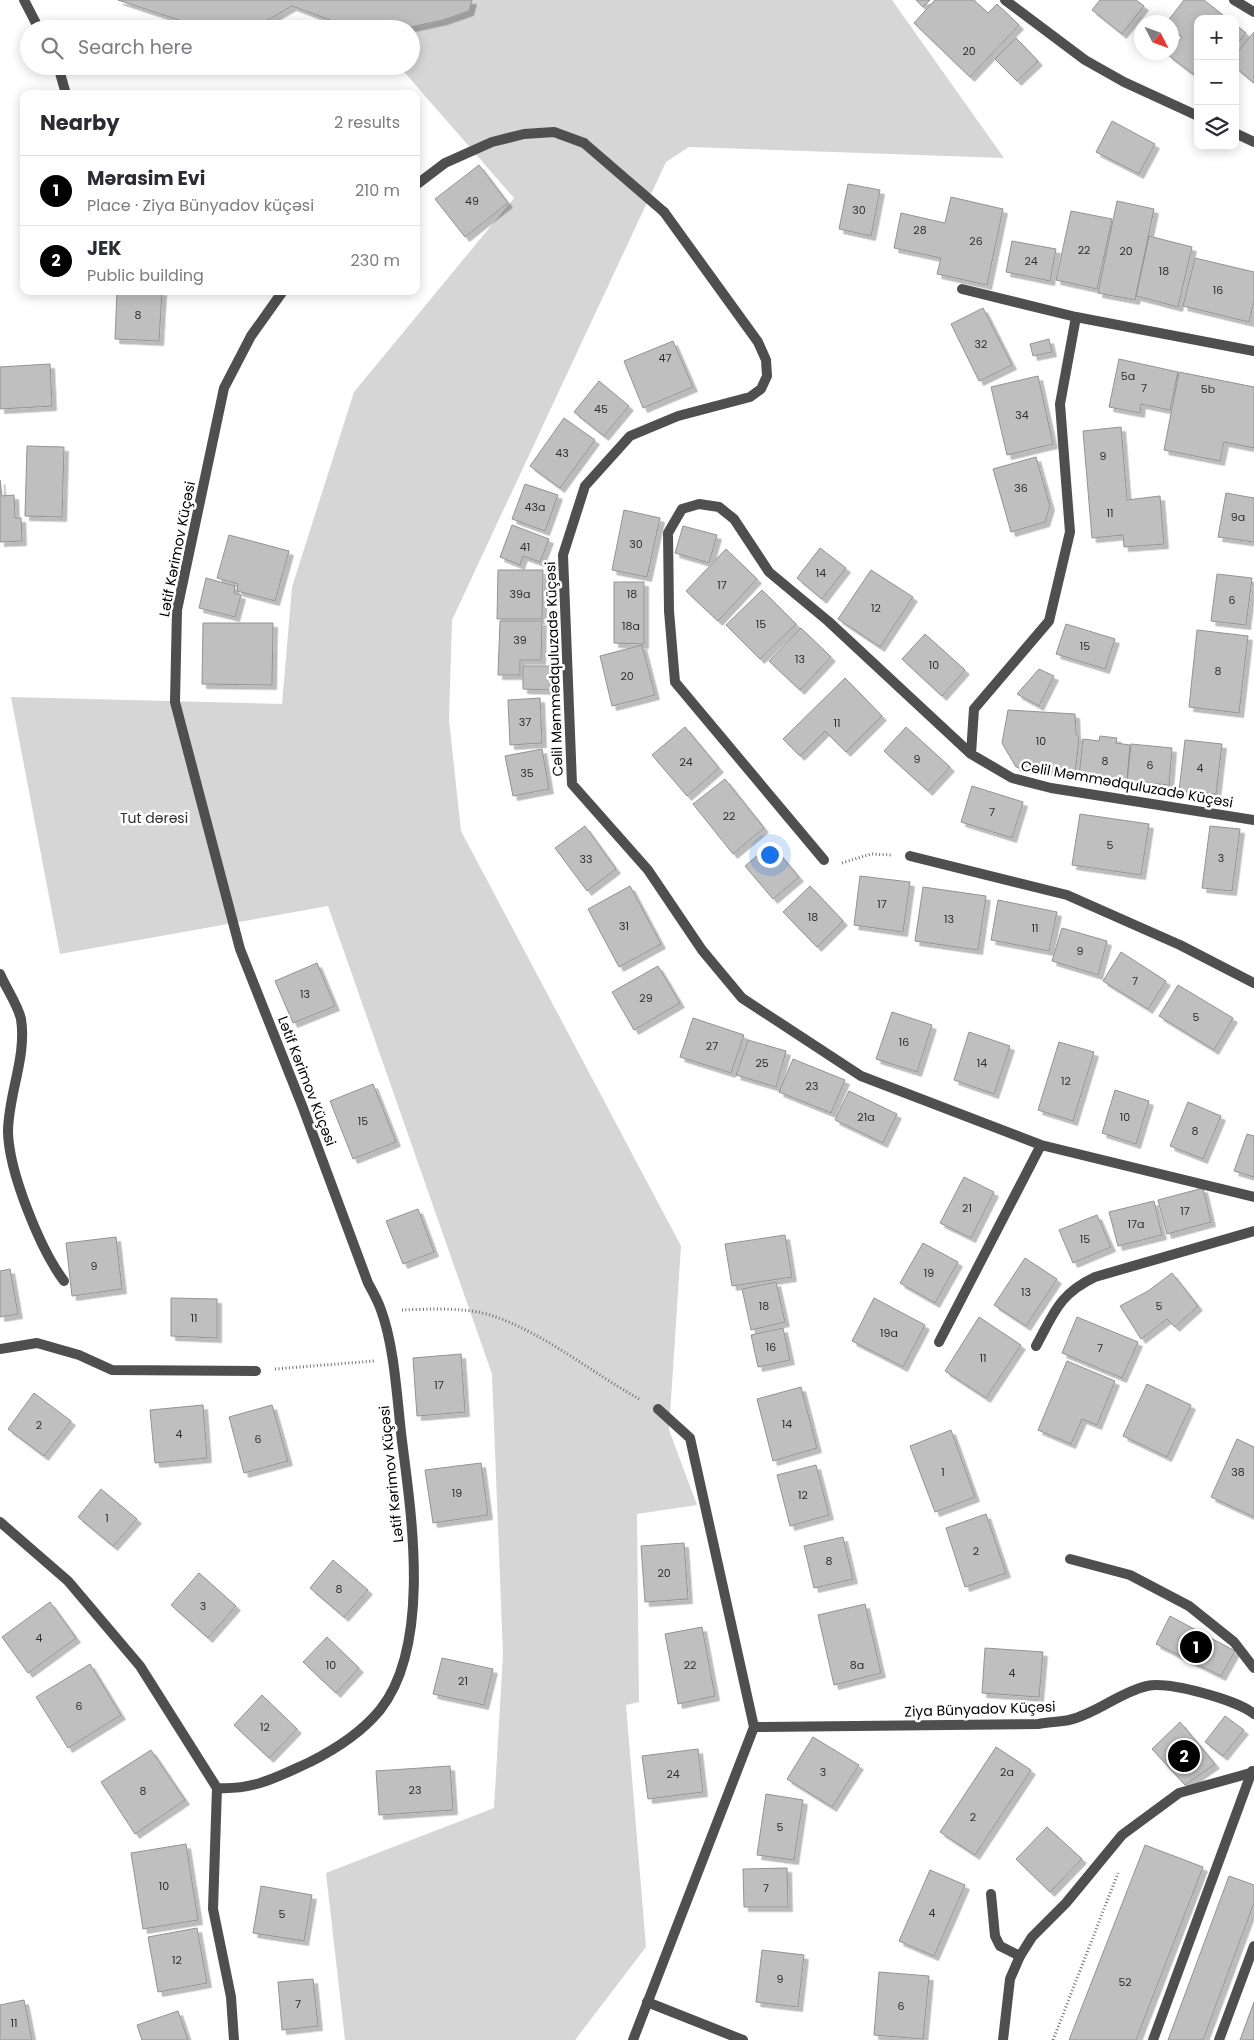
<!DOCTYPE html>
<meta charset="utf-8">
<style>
body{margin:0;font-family:Poppins,sans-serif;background:#f2f2f3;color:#2b2b33}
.controls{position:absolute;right:15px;top:15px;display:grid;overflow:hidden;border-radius:10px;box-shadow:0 2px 12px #0003}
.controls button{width:45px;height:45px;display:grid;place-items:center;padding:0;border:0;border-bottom:1px solid #e1e1e2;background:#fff;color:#2b2b33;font:25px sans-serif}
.compass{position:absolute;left:1134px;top:15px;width:45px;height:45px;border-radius:50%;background:#fff;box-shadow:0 2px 12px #0003;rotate:132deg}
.you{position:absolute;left:769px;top:854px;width:18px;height:18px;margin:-12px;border:4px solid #fff;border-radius:50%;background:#1a73e8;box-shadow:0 0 0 8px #1a73e833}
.badge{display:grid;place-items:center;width:32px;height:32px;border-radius:50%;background:#000;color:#fff;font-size:16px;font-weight:700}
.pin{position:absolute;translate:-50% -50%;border:2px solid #fff;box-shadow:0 1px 5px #0006}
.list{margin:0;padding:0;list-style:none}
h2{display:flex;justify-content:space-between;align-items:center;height:65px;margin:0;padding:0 20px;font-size:21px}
h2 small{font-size:16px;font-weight:400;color:#7c7c81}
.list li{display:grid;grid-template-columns:32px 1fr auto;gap:15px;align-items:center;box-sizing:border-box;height:70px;padding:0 20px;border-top:1px solid #e1e1e2}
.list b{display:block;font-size:19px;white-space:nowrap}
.list p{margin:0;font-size:16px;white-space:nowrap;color:#7c7c81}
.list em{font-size:16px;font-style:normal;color:#7c7c81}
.icon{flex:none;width:28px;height:28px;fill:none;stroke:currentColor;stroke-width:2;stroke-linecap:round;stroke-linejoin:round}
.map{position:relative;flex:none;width:1254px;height:2040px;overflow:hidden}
.search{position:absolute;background:#fff;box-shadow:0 2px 12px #0003;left:20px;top:20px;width:400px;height:55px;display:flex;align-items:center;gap:12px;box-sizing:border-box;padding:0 18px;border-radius:28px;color:#7c7c81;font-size:19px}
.panel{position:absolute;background:#fff;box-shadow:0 2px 12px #0003;left:20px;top:90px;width:400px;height:205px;border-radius:10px}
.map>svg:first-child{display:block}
</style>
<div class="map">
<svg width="1254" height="2040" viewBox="0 0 1254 2040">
<defs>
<filter id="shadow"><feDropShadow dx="4.5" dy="4.5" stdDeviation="0" flood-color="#0004"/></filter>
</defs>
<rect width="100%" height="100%" fill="#fff"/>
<path fill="#d6d6d6" d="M472 0H892L1004 158 689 147 666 162 452 620 449 720 461 831 681 1246 669 1430 697 1505 637 1514 639 1702 626 1705 646 1947 575 2040H345L326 1873 494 1808 503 1655 492 1374 328 906 60 954 11 697 282 704 292 587 354 392 514 198 399 66H411V29H398L469 11Z"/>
<path fill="#bfbfbf" stroke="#939393" filter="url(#shadow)" d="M118 0H472L469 11 443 20 402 29H354L292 6 252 29H206Z
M916 0H930L923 7Z
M935 0H974L988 13 997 4 1019 25 970 77 914 23Z
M1100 0H1136L1144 6 1122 34 1092 10Z
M1184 0H1204L1228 19H1198V68L1193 74 1168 55 1182 37 1172 29V22H1167Z
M1235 24 1246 33 1235 46Z
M1254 32V83L1235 67V55Z
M1016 38 1038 61 1017 81 995 59Z
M1112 121 1155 144 1139 174 1096 152Z
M479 165 508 203 465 237 435 199Z
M848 184 880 190 871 236 839 229Z
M951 197 1003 209 987 285 937 274 941 258 894 248 901 213 945 223Z
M1117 201 1154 209 1135 300 1098 293Z
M1071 211 1112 219 1097 289 1056 280Z
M1149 236 1192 247 1178 307 1136 296Z
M1012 241 1056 249 1050 281 1006 272Z
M1195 258 1254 272V301L1249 322 1183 306Z
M117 291H162L159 341 115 339Z
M983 308 1012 365 979 381 951 324Z
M1049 339 1052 352 1033 356 1030 344Z
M673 341 693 387 643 408 624 361Z
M1119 359 1178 372 1170 410 1141 404 1140 413 1109 407Z
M50 364 52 406 0 409V367Z
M1179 372 1254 387V448L1224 442 1220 461 1164 450Z
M1038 376 1053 444 1007 455 991 387Z
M599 381 629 406 604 436 574 412Z
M564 418 595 440 560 488 530 466Z
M1121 427 1127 500 1160 496 1164 544 1124 547 1123 535 1092 538 1083 431Z
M27 446 64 447 62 517 25 516Z
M1036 457 1050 506 1045 522 1011 532 993 469Z
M0 480 2 496 14 495 15 518H21L22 541 0 542Z
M525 484 558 495 545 531 512 519Z
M1226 493 1254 498V542L1218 537Z
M624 510 660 518 647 577 612 570Z
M512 525 549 539 540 562 523 556 520 565 500 557Z
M683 526 717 535 709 563 675 553Z
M229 535 289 551 275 601 237 591 238 584 217 578Z
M820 548 846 568 822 599 797 578Z
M726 549 757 579 718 621 686 591Z
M498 570H543L542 619H497Z
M871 570 913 597 880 647 838 619Z
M1217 574 1252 578 1246 625 1211 621Z
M206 578 235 586 234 593 241 595 235 617 199 608Z
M614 582H644V644L614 643Z
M762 590 796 624 760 659 726 625Z
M500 621H542L541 660H520V675H498Z
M203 623H273L272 685 202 684Z
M1066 624 1115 639 1105 669 1056 654Z
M801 628 831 657 800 690 769 661Z
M1197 630 1248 636 1239 713 1189 707Z
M925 634 965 670 942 696 902 659Z
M642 645 655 695 612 706 600 656Z
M523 666H551L550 690 523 689Z
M1039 669 1054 676 1039 706 1017 694Z
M845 678 882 716 846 752 825 731 800 756 783 739Z
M540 698 542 743 510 745 508 700Z
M1008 710 1075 714 1076 734 1079 738 1075 774 1016 767 1002 743Z
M685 727 719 768 687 796 652 755Z
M906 727 950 767 928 791 884 751Z
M1100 736 1117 738 1116 743 1130 745 1127 781 1079 776 1083 739 1099 741Z
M1185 740 1222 744 1216 794 1179 791Z
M1131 744 1172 748 1169 785 1127 781Z
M542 749 549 789 513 796 505 756Z
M725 779 764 828 733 854 693 804Z
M972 786 1023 802 1012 838 961 822Z
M1080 814 1149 824 1141 875 1072 865Z
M585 826 616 869 587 891 555 848Z
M1210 826 1240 829 1232 891 1202 888Z
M771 844 799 877 773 899 745 866Z
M860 876 910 882 903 932 854 925Z
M630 886 661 944 619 967 588 909Z
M810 886 843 921 817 947 783 912Z
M923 887 986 896 978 950 915 941Z
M998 900 1057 912 1049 951 991 940Z
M1062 928 1107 941 1098 975 1052 961Z
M1121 952 1166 981 1148 1009 1103 981Z
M317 963 335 1006 293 1023 275 981Z
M658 966 680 1003 634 1030 612 992Z
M1178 985 1233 1018 1214 1050 1159 1016Z
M892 1012 932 1025 917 1072 876 1059Z
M693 1018 744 1035 731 1073 680 1057Z
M969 1032 1010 1046 994 1094 954 1080Z
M748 1040 786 1051 776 1087 736 1075Z
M1059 1042 1094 1052 1073 1121 1038 1110Z
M793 1059 845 1080 831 1113 779 1092Z
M373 1084 396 1142 353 1159 330 1101Z
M1115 1090 1149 1101 1136 1144 1102 1133Z
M849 1091 897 1114 883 1143 835 1120Z
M1188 1102 1221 1116 1203 1159 1170 1146Z
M1247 1134 1254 1136V1177L1234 1171Z
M964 1177 994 1192 971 1238 940 1223Z
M1203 1188 1211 1222 1167 1234 1158 1200Z
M1154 1201 1162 1235 1118 1246 1109 1212Z
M418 1209 434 1252 403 1264 386 1221Z
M1097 1215 1111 1247 1073 1263 1059 1230Z
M785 1235 792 1277 732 1286 725 1244Z
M116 1237 122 1289 72 1296 66 1243Z
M923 1243 958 1262 935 1303 900 1283Z
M1025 1258 1057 1279 1026 1326 994 1305Z
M10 1269 18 1314 0 1317V1271Z
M1172 1273 1198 1306 1175 1327 1167 1319 1141 1339 1120 1306 1148 1291Z
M776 1282 785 1322 751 1330 742 1289Z
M171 1298 217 1299V1338L171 1336Z
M874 1298 925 1325 903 1367 852 1341Z
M979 1317 1021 1345 986 1398 945 1371Z
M1077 1317 1138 1342 1122 1378 1062 1353Z
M783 1328 790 1360 758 1367 751 1335Z
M461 1354 465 1412 417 1416 413 1358Z
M1067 1361 1115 1381 1097 1425 1082 1419 1071 1444 1038 1430Z
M1147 1384 1191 1405 1167 1457 1123 1436Z
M801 1387 817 1448 773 1461 757 1399Z
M34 1393 71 1421 44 1456 8 1429Z
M203 1405 207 1458 155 1463 150 1410Z
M272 1405 288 1461 244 1473 229 1417Z
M951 1430 975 1497 935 1512 910 1446Z
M1237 1439 1254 1447V1517L1211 1497Z
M481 1463 488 1515 433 1523 425 1470Z
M816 1465 829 1515 790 1526 777 1475Z
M101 1489 137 1519 113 1546 78 1517Z
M986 1514 1006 1573 965 1587 946 1528Z
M843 1537 853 1579 814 1588 804 1546Z
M684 1543 688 1599 645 1602 641 1546Z
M333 1560 368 1590 344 1617 310 1588Z
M199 1573 236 1606 208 1638 171 1605Z
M50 1602 76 1638 28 1673 2 1637Z
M865 1604 881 1673 834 1685 818 1615Z
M1170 1616 1235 1651 1221 1676 1156 1644Z
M702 1627 715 1696 678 1704 665 1634Z
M327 1637 359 1668 336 1693 303 1662Z
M985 1648 1043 1652 1039 1697 982 1693Z
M442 1658 493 1669 484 1705 433 1694Z
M90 1664 121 1715 68 1748 36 1697Z
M262 1695 297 1729 269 1758 234 1725Z
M1225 1716 1244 1730 1223 1756 1205 1742Z
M1180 1722 1215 1764 1185 1785 1152 1749Z
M813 1737 859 1765 832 1807 787 1779Z
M996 1747 1031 1770 975 1855 940 1832Z
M698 1749 703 1792 648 1799 642 1756Z
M151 1750 185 1800 135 1834 101 1782Z
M450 1766 453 1810 379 1815 376 1771Z
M766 1794 803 1800 794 1860 757 1855Z
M1047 1827 1082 1859 1050 1892 1016 1859Z
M186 1844 198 1920 143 1929 131 1853Z
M1145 1845 1203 1867 1136 2040H1069Z
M787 1868 788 1907H744L743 1869Z
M930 1870 965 1885 934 1956 899 1941Z
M1229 1876 1254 1885V1903L1203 2040H1168Z
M261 1886 312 1895 304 1941 253 1933Z
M197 1928 207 1983 158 1992 148 1937Z
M762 1950 804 1955 798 2007 756 2002Z
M879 1972 929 1976 923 2039 874 2035Z
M313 1979 318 2026 282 2030 278 1982Z
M24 2000 32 2040H0V2005Z
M1254 2002V2040H1240Z
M178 2011 188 2040H142L137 2025Z"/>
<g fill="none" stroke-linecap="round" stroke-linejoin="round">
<path stroke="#717171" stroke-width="3" stroke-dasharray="1 2.5" stroke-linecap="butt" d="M842 863 871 854 892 855
M402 1310C429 1309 465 1307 490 1315 543 1332 592 1373 641 1400
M275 1369 374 1361
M1053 2040 1118 1873"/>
<path stroke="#4f4f4f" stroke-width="10" d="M962 289 1076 317
M1070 1559 1130 1575 1189 1606 1234 1642 1254 1668
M754 1727 1038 1724C1048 1722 1059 1722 1069 1720 1096 1714 1120 1692 1147 1686 1168 1681 1238 1700 1254 1714
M991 1894 995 1936 1000 1946 1020 1956
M647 2002 743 2040
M1153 2040 1252 1771
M1219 2040 1254 1946"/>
<path stroke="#4f4f4f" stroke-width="10" d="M584 143 664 212"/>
<path stroke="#4f4f4f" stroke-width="10" d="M24 0 39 29
M1005 0 1085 60 1124 82 1198 116
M1234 0 1254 12
M58 66 66 94
M1235 133 1254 142
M416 185 445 163 492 142 524 134 554 132 584 143
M664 212 758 342 766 360 767 376 761 389 750 397 678 416 630 436 585 486 563 555 572 784 648 870 702 950 742 998 861 1076 1041 1145 1254 1197
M971 754 974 709 1049 621 1070 532 1060 404 1076 317 1254 351
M910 856 1067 895 1180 945 1254 983
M824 860 675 682 669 611 668 533 682 509 699 504 719 507 734 519 769 572 828 621 971 754 1012 778 1051 788 1254 820
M0 974C6 988 18 1005 21 1019 27 1057 8 1095 8 1132 9 1172 40 1249 64 1281
M939 1342 1041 1145
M1036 1346C1054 1313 1059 1294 1095 1277L1254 1231
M0 1349 37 1343 79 1355 112 1370 256 1371
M0 1522 68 1581 140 1666 217 1788 213 1909 231 1997 234 2040
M217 1788C255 1790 277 1777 310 1762 336 1749 361 1733 380 1710 431 1646 412 1518 402 1441 397 1401 395 1348 381 1310 378 1301 373 1292 368 1283L303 1108 240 949 175 702 177 610 224 388 251 336 283 291
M633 2040 754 1727 690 1438 658 1409
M1003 2040 1010 1979 1020 1956 1032 1937 1066 1903 1122 1835 1179 1793 1254 1772"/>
</g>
<g text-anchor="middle" stroke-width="5" stroke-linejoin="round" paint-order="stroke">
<g font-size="11" fill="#303030">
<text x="969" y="55">20</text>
<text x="472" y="205">49</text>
<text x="859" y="214">30</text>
<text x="920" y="234">28</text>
<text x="976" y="245">26</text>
<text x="1084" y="254">22</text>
<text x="1126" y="255">20</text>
<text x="1031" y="265">24</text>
<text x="1164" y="275">18</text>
<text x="1218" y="294">16</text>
<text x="138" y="319">8</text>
<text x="981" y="348">32</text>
<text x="665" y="362">47</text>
<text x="1128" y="380">5a</text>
<text x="1144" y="392">7</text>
<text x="1208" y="393">5b</text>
<text x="601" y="413">45</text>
<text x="1022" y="419">34</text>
<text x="562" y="457">43</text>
<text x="1103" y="460">9</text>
<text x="1021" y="492">36</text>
<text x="535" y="511">43a</text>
<text x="1110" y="517">11</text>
<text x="1238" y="521">9a</text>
<text x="636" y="548">30</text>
<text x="525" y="551">41</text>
<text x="821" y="577">14</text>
<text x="722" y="589">17</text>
<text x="520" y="598">39a</text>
<text x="632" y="598">18</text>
<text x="1232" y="604">6</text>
<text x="876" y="612">12</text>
<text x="761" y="628">15</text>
<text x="631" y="630">18a</text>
<text x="520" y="644">39</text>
<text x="1085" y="650">15</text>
<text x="800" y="663">13</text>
<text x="934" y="669">10</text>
<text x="1218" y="675">8</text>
<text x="627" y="680">20</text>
<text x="525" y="726">37</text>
<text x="837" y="727">11</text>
<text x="1041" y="745">10</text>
<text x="917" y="763">9</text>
<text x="1105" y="765">8</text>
<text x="686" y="766">24</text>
<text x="1150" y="769">6</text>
<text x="1200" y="772">4</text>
<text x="527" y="777">35</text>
<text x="992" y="816">7</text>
<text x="729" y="820">22</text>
<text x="1110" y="849">5</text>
<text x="1221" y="862">3</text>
<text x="586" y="863">33</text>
<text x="882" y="908">17</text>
<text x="813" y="921">18</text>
<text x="949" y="923">13</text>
<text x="624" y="930">31</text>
<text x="1035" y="932">11</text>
<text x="1080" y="955">9</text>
<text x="1135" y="985">7</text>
<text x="305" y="998">13</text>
<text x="646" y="1002">29</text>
<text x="1196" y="1021">5</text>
<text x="904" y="1046">16</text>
<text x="712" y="1050">27</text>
<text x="762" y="1067">25</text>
<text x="982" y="1067">14</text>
<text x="1066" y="1085">12</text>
<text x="812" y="1090">23</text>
<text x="866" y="1121">21a</text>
<text x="1125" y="1121">10</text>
<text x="363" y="1125">15</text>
<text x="1195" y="1135">8</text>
<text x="967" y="1212">21</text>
<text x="1185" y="1215">17</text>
<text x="1136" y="1228">17a</text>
<text x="1085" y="1243">15</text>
<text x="94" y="1270">9</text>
<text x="929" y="1277">19</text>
<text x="1026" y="1296">13</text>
<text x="764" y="1310">18</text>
<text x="1159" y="1310">5</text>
<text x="194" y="1322">11</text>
<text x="889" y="1337">19a</text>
<text x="771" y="1351">16</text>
<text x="1100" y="1352">7</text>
<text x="983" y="1362">11</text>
<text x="439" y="1389">17</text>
<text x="787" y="1428">14</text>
<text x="39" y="1429">2</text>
<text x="179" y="1438">4</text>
<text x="258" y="1443">6</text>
<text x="943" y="1476">1</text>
<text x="1238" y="1476">38</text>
<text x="457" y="1497">19</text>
<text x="803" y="1499">12</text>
<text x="107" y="1522">1</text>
<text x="976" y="1555">2</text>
<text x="829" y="1565">8</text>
<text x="664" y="1577">20</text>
<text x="339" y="1593">8</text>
<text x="203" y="1610">3</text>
<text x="39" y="1642">4</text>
<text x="331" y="1669">10</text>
<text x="690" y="1669">22</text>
<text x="857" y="1669">8a</text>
<text x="1012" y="1677">4</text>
<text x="463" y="1685">21</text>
<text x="79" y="1710">6</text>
<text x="265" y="1731">12</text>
<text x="823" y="1776">3</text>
<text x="1007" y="1776">2a</text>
<text x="673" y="1778">24</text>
<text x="415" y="1794">23</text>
<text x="143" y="1795">8</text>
<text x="973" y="1821">2</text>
<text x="780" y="1831">5</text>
<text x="164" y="1890">10</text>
<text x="766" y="1892">7</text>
<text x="932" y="1917">4</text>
<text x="282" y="1918">5</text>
<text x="177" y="1964">12</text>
<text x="780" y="1983">9</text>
<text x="1125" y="1986">52</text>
<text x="298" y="2008">7</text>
<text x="901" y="2010">6</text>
<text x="14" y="2027">11</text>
</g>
<g font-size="14" fill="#000" stroke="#fff">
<text transform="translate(177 549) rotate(-79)" y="5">Lətif Kərimov Küçəsi</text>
<text transform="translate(554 669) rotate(-92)" y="5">Cəlil Məmmədquluzadə Küçəsi</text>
<text transform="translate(1127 784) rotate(10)" y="5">Cəlil Məmmədquluzadə Küçəsi</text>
<text transform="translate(307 1081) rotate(69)" y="5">Lətif Kərimov Küçəsi</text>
<text transform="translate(391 1474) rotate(-96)" y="5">Lətif Kərimov Küçəsi</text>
<text transform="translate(980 1709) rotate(-2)" y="5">Ziya Bünyadov Küçəsi</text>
</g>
<g font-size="14" fill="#2d2d2d" stroke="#fff">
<text x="154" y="823">Tut dərəsi</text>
</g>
</g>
</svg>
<div class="controls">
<button>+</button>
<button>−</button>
<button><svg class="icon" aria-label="layers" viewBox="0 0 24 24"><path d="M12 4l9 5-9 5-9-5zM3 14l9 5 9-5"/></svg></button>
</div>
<svg class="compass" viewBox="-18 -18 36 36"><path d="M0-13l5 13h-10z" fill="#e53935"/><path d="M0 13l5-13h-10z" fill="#7c7c81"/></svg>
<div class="you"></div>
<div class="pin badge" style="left:1196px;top:1647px">1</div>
<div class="pin badge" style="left:1184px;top:1756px">2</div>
<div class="search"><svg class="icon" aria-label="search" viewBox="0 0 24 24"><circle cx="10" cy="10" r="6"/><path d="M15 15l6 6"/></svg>Search here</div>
<section class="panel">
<h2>Nearby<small>2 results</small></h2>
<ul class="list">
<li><span class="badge">1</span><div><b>Mərasim Evi</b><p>Place · Ziya Bünyadov küçəsi</p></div><em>210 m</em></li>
<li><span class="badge">2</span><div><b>JEK</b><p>Public building</p></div><em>230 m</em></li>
</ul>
</section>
</div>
